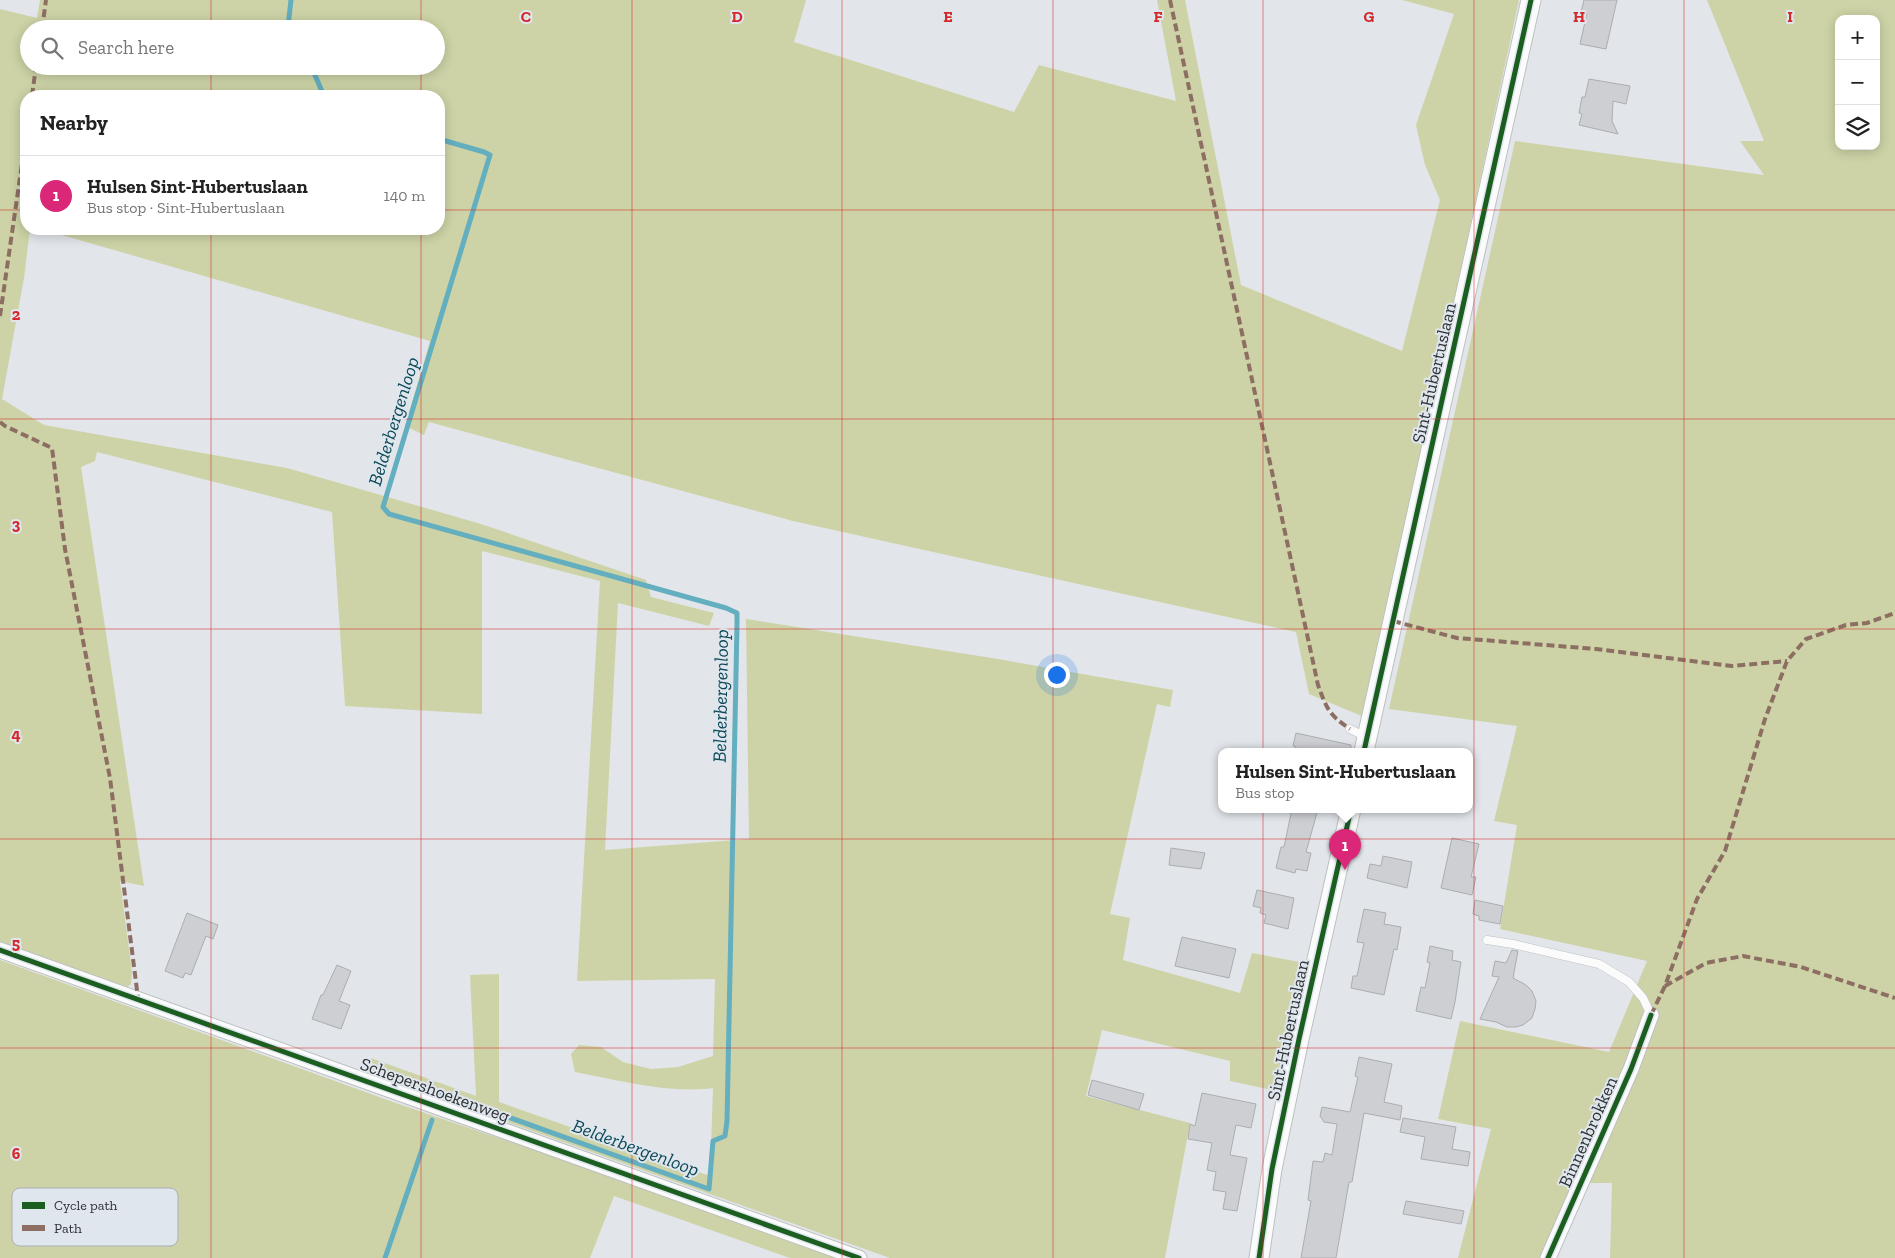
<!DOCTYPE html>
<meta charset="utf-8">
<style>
body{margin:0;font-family:"Zilla Slab",serif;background:#f2f2f2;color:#222}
.controls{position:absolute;right:15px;top:15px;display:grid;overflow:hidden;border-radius:10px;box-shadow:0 2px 12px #0003}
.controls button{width:45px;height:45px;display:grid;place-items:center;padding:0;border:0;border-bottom:1px solid #e0e0e0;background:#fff;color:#222;font:25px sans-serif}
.you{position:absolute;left:1056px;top:674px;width:18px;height:18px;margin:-12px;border:4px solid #fff;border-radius:50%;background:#1a73e8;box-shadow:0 0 0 8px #1a73e833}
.badge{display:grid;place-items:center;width:32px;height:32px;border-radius:50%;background:#db2777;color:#fff;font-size:16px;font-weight:700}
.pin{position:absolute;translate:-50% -41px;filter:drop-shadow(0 1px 2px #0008)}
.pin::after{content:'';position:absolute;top:26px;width:18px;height:15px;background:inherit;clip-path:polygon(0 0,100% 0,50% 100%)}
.popup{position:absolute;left:1218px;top:748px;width:255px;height:65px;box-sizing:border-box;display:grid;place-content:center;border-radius:10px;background:#fff;filter:drop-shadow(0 1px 4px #0005);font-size:16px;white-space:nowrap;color:#767676}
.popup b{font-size:19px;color:#222}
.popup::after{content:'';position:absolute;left:50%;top:100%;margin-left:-10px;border:10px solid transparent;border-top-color:#fff}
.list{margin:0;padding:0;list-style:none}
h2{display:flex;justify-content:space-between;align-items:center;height:65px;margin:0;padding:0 20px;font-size:21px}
h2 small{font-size:16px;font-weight:400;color:#767676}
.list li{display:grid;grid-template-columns:32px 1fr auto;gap:15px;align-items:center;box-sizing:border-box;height:80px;padding:0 20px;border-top:1px solid #e0e0e0}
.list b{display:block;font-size:19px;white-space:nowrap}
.list p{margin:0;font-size:16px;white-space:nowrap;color:#767676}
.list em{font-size:16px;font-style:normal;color:#767676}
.icon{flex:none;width:28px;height:28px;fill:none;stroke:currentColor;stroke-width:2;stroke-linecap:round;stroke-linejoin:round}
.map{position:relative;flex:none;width:1895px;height:1258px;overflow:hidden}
.search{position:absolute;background:#fff;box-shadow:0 2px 12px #0003;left:20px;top:20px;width:425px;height:55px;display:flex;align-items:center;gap:12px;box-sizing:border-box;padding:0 18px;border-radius:28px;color:#767676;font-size:19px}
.panel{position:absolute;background:#fff;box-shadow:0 2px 12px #0003;left:20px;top:90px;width:425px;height:145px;border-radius:20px}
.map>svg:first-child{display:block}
</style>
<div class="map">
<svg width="1895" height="1258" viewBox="0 0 1895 1258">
<rect width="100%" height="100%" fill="#e2e6ea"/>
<path fill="#cdd3a6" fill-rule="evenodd" d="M40 0H806L794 42 1014 112 1039 65 1176 101 1157 0H1185L1241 285 1402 351 1440 200 1425 165 1416 125 1454 14 1402 0H1519L1364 717 1309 694 1296 632 793 521 429 422 424 435 405 426 430 341 41 229H439V96H26V229H30L24 278 2 399 44 425 287 468 481 524 646 580 651 597 714 613 709 626 618 603 605 850 749 839 746 619 998 659 1173 690 1170 707 1157 704 1110 914 1130 918 1123 960 1240 993 1252 953 1305 963 1277 1091 1230 1081V1061L1102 1030 1086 1096 1190 1123 1165 1258H890L367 1072 371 1058 476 1096 470 975 499 974V1102L710 1176 713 1088C669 1094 618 1080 575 1072L571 1054 579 1045 601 1047 623 1062 651 1069 678 1067 713 1056 715 979 577 981 600 581 482 551V714L345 706 332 512 97 452 95 461 81 467 144 886 120 881 132 972 131 984 126 988 0 942V9L37 18ZM29 29H436V66H29Z
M1707 0H1895V1258H1610L1612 1183H1588L1575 1178 1540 1258H1458L1491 1129 1438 1119 1460 1021 1609 1052 1647 961 1500 929 1517 825 1494 821 1517 726 1389 709 1515 141 1764 175 1740 141H1764ZM1839 19H1876V146H1839Z
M0 960 393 1102 618 1179 841 1258H790L614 1196 590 1258H0Z"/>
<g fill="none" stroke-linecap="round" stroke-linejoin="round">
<path stroke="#63aebf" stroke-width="5" d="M291 29 288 26 291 0
M311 66 324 96
M439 139 484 152 490 155 383 507 389 514 726 608 737 613V624L727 1121 725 1136 713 1141 709 1189 441 1093
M385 1258 432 1120"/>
</g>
<path fill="#cdcfd2" stroke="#abadb0" d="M1584 0H1617L1606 49 1580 44 1587 13 1581 12Z
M1589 79 1630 86 1626 104 1613 101 1612 121 1618 134 1579 125 1582 114 1579 113 1582 97H1585Z
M1296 733 1351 745V751H1295L1296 747 1293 746Z
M1292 809H1318L1306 852 1311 853 1307 871 1296 869 1295 873 1276 868 1281 847H1284Z
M1452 838 1479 844 1471 877H1476L1472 895 1441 888Z
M1171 848 1205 853 1201 869 1169 865Z
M1383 856 1412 862 1407 888 1367 878 1370 864 1381 866Z
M1257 890 1294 898 1288 929 1264 923 1266 915 1260 913 1261 908 1253 906Z
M1475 900 1503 906 1500 924 1479 920V916L1473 914Z
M1364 909 1386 913 1384 924 1401 927 1397 950 1394 949 1384 995 1351 988 1353 976H1357L1364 943 1357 942Z
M187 913 218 925 213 939 206 936 191 975 185 973 183 978 165 971Z
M1182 937 1236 949 1229 978 1175 966Z
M1430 946 1453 951 1452 960 1461 962 1455 1002 1451 1019 1416 1011 1421 987 1425 988 1430 963 1427 962Z
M1512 950 1518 951 1513 978 1526 985 1532 991 1536 1001 1535 1009 1532 1018 1523 1025 1516 1027H1507L1496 1022 1480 1019 1499 977 1492 976 1495 961 1506 963Z
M337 965 351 971 339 1001 350 1005 341 1029 312 1019 321 995H323Z
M1359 1057 1392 1064 1384 1102 1402 1106 1400 1120 1364 1113 1352 1182H1349L1336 1258H1301L1311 1201 1308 1200 1313 1161 1323 1162 1325 1153 1332 1155 1337 1124 1324 1122 1320 1116 1322 1107 1350 1112 1358 1077 1355 1076Z
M1092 1080 1144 1094 1139 1110 1088 1095Z
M1202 1093 1256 1104 1251 1128 1236 1125 1230 1155 1247 1158 1237 1211 1223 1209 1226 1192 1213 1190 1216 1172 1207 1170 1212 1143 1188 1139 1190 1124 1195 1126Z
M1403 1118 1456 1127 1452 1149 1470 1152 1468 1166 1421 1159 1425 1137 1400 1132Z
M1406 1201 1464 1211 1461 1224 1403 1214Z"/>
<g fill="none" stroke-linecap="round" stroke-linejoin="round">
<defs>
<path id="service" d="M1350 729 1366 737
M1487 940 1513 944 1599 964 1629 982 1643 998 1651 1015"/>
<path id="minor" d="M0 950 859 1258
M1548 1258 1631 1069 1651 1015"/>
<path id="tertiary" d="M1364 751 1531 0
M1259 1258 1272 1169 1299 1039 1351 809"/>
</defs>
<use href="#service" stroke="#bdc0c3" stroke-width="9"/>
<use href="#minor" stroke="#bdc0c3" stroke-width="17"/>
<use href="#tertiary" stroke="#bdc0c3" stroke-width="21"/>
<use href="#service" stroke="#fbfbfc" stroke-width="8"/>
<use href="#minor" stroke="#fbfbfc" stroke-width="15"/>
<use href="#tertiary" stroke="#fbfbfc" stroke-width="19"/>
<path stroke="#8d6e63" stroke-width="4" stroke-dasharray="8 4" stroke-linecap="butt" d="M1170 0 1318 685C1327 709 1328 714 1350 729
M42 29 46 0
M32 96 36 66
M0 316 26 136
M0 422 5 426 52 448 65 549 110 778 138 998
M1393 621 1457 638 1596 649 1732 666 1787 661
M1665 986 1706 963 1743 956 1801 967 1895 998
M1651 1015 1665 986 1697 899 1725 851 1765 719 1787 661 1806 639 1846 625 1867 623 1895 613"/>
<defs>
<path id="cycleway" d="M1364 751 1531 0
M0 950 859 1258
M1259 1258 1272 1169 1299 1039 1351 809
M1548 1258 1631 1069 1651 1015"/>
</defs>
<use href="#cycleway" stroke="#dfe6ee" stroke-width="8"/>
<use href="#cycleway" stroke="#1b5e20" stroke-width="5"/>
</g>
<path fill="none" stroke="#d62828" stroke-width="1" stroke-opacity="0.55" d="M211 0V29M421 0V29M632 0V1258M842 0V1258M1053 0V1258M1263 0V1258M1474 0V1258M1684 0V1258M211 66V96M421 66V96M0 210H26M439 210H1895M211 229V1258M421 229V1258M0 419H1895M0 629H1895M0 839H1895M0 1048H1895"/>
<g text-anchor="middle" stroke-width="4" stroke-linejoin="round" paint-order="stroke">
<g font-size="18" fill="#2e3133" stroke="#dfe6ee">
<text transform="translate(1434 373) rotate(-77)" y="6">Sint-Hubertuslaan</text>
<text transform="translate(1288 1030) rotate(-78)" y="6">Sint-Hubertuslaan</text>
<text transform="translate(435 1090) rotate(20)" y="6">Schepershoekenweg</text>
<text transform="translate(1588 1132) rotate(-66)" y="6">Binnenbrokken</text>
</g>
<g font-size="19" font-style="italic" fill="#0d4956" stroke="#dfe6ee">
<text transform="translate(393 421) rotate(-73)" y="7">Belderbergenloop</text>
<text transform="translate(720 696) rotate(-89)" y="7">Belderbergenloop</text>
<text transform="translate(636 1147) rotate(20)" y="7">Belderbergenloop</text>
</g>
</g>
<rect x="12" y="1188" width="166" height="58" rx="8" fill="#dfe6ee" stroke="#aab0b6" stroke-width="1"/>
<rect x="22" y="1202" width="23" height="7" fill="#1b5e20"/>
<rect x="22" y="1225" width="23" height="6" fill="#8d6e63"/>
<g font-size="14" fill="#2e3133">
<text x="54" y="1210">Cycle path</text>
<text x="54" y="1233">Path</text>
</g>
<g font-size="16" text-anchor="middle" font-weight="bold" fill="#d62828" stroke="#dfe6ee" stroke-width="4" stroke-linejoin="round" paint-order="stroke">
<text x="526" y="22">C</text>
<text x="737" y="22">D</text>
<text x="948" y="22">E</text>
<text x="1158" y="22">F</text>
<text x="1369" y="22">G</text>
<text x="1579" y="22">H</text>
<text x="1790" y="22">I</text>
<text x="16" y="320">2</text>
<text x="16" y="530">3</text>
<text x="16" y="740">4</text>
<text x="16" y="949">5</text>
<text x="16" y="1159">6</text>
</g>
</svg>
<div class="controls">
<button>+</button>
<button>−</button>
<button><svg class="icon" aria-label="layers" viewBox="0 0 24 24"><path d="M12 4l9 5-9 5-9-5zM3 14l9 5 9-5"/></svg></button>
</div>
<div class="you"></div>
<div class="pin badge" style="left:1345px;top:870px">1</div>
<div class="popup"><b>Hulsen Sint-Hubertuslaan</b>Bus stop</div>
<div class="search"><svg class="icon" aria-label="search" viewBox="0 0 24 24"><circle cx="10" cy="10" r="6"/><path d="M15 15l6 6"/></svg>Search here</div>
<section class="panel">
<h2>Nearby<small></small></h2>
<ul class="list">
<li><span class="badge">1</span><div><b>Hulsen Sint-Hubertuslaan</b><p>Bus stop · Sint-Hubertuslaan</p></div><em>140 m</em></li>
</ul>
</section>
</div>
